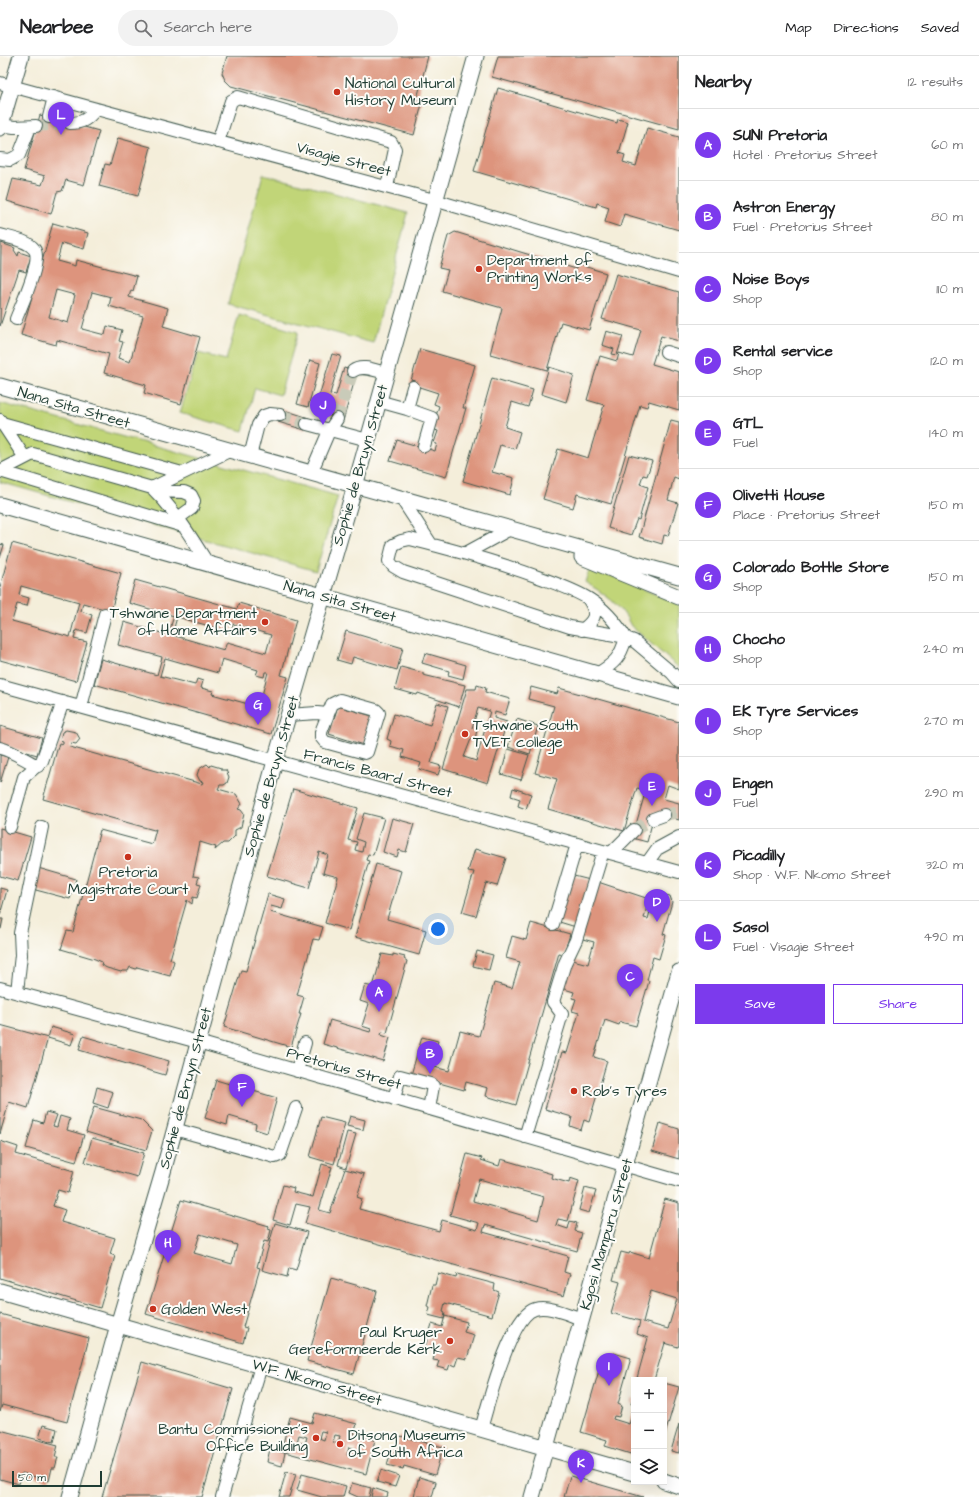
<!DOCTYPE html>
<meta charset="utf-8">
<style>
body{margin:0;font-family:"Architects Daughter",sans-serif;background:#f2f2f2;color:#202124}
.controls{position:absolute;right:12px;bottom:12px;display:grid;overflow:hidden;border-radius:0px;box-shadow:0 4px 16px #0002}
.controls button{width:36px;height:36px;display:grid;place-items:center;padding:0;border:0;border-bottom:1px solid #e0e0e0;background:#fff;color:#202124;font:20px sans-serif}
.scale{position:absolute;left:12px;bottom:10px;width:90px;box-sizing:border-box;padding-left:4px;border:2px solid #1f3d34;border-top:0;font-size:11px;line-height:14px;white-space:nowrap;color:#1f3d34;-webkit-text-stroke:3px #fdfcf7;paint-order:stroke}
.you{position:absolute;left:438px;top:873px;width:14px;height:14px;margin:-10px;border:3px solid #fff;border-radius:50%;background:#1a73e8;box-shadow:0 0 0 6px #1a73e833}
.badge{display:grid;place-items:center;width:26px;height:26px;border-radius:50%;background:#7c3aed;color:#fff;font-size:13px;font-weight:700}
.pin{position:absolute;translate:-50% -33px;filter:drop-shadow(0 1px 2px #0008)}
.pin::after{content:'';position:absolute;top:21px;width:14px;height:12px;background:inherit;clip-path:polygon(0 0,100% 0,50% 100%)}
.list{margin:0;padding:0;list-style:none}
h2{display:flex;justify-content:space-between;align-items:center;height:52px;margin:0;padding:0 16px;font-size:17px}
h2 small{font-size:13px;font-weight:400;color:#757577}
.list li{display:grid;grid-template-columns:26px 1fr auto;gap:12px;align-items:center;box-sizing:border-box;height:72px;padding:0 16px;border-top:1px solid #e0e0e0}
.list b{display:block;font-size:15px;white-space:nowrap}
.list p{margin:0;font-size:13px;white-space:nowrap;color:#757577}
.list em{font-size:13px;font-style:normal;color:#757577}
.actions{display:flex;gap:8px;padding:12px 16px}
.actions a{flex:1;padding:9px 0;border:1px solid #7c3aed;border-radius:0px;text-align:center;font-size:14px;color:#7c3aed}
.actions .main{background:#7c3aed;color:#fff}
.icon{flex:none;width:22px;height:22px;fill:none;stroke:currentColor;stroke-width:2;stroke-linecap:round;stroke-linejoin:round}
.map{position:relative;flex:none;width:679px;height:1441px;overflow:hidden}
header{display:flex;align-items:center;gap:24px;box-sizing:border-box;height:56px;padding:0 20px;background:#fff;border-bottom:1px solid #e0e0e0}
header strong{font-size:19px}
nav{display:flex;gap:22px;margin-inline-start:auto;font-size:14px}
.search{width:280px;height:36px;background:#f2f2f2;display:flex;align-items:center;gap:10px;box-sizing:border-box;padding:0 14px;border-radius:22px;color:#757577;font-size:15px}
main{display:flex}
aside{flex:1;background:#fff}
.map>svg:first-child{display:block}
</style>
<header>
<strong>Nearbee</strong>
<div class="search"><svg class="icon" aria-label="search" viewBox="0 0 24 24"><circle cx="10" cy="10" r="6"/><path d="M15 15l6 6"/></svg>Search here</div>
<nav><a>Map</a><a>Directions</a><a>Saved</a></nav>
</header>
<main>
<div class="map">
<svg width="679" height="1441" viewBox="0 0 679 1441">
<rect width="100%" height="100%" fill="#fdfcf7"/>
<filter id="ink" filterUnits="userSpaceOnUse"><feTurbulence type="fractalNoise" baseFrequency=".025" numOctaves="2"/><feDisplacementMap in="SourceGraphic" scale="8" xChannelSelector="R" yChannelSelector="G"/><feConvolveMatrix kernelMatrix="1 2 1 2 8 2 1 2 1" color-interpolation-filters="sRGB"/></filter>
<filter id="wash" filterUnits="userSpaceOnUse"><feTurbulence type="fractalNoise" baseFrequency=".012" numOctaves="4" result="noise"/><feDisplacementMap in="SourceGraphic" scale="16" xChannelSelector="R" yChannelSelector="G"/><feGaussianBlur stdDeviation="0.9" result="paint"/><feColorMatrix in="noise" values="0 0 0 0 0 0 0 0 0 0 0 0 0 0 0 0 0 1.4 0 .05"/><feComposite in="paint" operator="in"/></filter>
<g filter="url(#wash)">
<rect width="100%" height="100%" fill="#f4eeda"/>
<path fill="#c1d578" stroke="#708956" d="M263 118 408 157 373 287 228 248Z
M239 259 298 276 280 339 255 332 243 375 180 357 198 297 226 304Z
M0 347 338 440 316 515 0 426Z
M590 511 679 548V612L631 570C622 549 603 537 585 526Z"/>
<g id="blocks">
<path fill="#dd947d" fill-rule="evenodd" d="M227 0H428L417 43 423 44 414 79 231 30 225 24 222 17Z
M498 0H679V73L492 21Z
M498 32 617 67 618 63 628 66 619 97 625 99 623 106 636 110 647 72 679 81V174L624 158 620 171 605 166 609 151 597 147 596 151 474 115Z
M40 59 99 75 84 129 66 124 62 135 57 136 51 158 7 145 13 123 42 129 45 120 24 114Z
M118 82 151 91 138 140 99 130 105 108 110 109Z
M53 167 88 177 84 193 62 187 57 205 75 210 76 204 137 220 133 235 131 234 129 241 168 252 163 270 200 281 181 348 144 337 146 329 104 317 109 298 57 284 56 289 21 279ZM56 234 75 239 68 267 49 261ZM92 236 111 241 109 250 143 260 130 306 118 302 123 286 119 285 122 274 107 270 105 279 82 273Z
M455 176 576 213 577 208 606 217 589 274 561 266 547 314 490 298 502 252 442 235 448 214 439 212 448 180Z
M1 187 15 192 14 194 18 200 19 196 31 200 26 216 19 214 0 270Z
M616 218 679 236V285L661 280 652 308 679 316V354L649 345 647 351 640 349 611 448 577 438 573 452 543 443 558 393 588 402 604 349 587 344 600 300 617 305 619 297 633 301 641 274 602 263Z
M606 275 623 280 617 299 612 298 614 293 602 289Z
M420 293 475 309 463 352H466L446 421 390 405 397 384 435 395 437 388 434 387 438 375 432 373 439 350 434 348 438 337 410 328Z
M332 298 341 300 330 338 336 339 344 312 357 316 343 365 330 361 333 350 327 348 325 356 315 353Z
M310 304 320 307 308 351 297 348Z
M549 311 574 319 566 346 541 338Z
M492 322 533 334 528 351 512 346 505 371 520 376 515 393 500 389 492 416 514 422 510 439 463 425Z
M281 353 309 362 305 374 278 366Z
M671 364 679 366V423L674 421 668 444 678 447 668 480 664 479 662 488 639 481Z
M629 399 652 405 647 420 643 419 640 428 648 431 639 464 637 463 631 479 608 472Z
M12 487 121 517 111 555 83 547 81 555 92 559 87 577 76 574 74 583 87 586 76 625 0 604V531ZM21 530 79 546 70 581 12 565 17 548 27 550 29 542 19 539Z
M0 488 4 489 0 502Z
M135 524 237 553 239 547 296 564 281 619 288 621 271 678 94 628 101 603 157 619 162 601 118 589 124 566 168 579 174 560 129 547ZM177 561 231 576 233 568 271 579 266 597 227 586 224 594 172 579ZM165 602 218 617 222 603 258 614 256 619 264 621 265 616H268L259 651 212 638 213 635 201 632 203 625 197 623 195 629 160 620Z
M346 575 403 592 397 614 353 601 351 608 337 604Z
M425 597 466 609 463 623 448 619 449 615 422 607Z
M401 611 423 617V619L465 629 459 651 418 637 417 639 395 633Z
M477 629 486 632 485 636 510 643 505 659 495 656 494 662 507 666 488 727 443 713 467 633H476ZM478 652 490 655 476 705 464 701 471 683H475L477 674 472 672Z
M531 631 557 638 559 632 679 666V733L668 729 664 743 679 747V764L655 756 647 786 632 782 646 734 637 732 624 775 548 753 557 723 535 717 554 650 528 643Z
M437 647 448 650 431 707 441 710 438 719 419 713 421 707 402 701 404 694 390 690 391 685 387 683 394 658 430 669Z
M338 650 372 660 364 689 329 678Z
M517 663 538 670 530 698 508 691Z
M0 670 42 682 37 699 0 688Z
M66 674 76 676 80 683 76 688 71 687 70 691 202 728 203 726 200 725 197 719 199 713 207 708 210 711 211 709 221 712V714H226L229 721 227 727 224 729H220L218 733 236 738 242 748 238 753 241 754 244 758 242 766 241 771 235 774V780L228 787H223L215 794 216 791 200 786 193 820 199 821 197 827 201 828 197 842 193 841 192 848 187 844 170 903 174 905 170 920 137 911 136 913 130 911 128 915H122L121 916 107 912 101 909 102 906 95 903 61 893 67 875 73 876 100 774 152 788 156 773 154 774 43 743 59 687 63 688V685L60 684 62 676Z
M508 693 529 699 521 724 501 718Z
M0 699 8 701 0 727Z
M513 732 531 738 526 753 518 750 520 743 511 740Z
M293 733 358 752 348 784 357 786 355 794 362 796 364 786 356 783 364 757 384 762 373 799 368 798 366 804 369 805 349 874 325 867 338 821 323 817 328 799 319 796 309 832 267 820Z
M392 762 414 768 406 796 399 794 397 801 383 796Z
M0 772 31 781 18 825 0 820Z
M475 793 506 802 497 830 486 827 476 860 462 856 474 816 468 815Z
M376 808 401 815 387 863 426 874 419 899 355 881Z
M38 812 76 823 70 843 32 833Z
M570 819 590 824 576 871 556 865Z
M595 825 649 843 644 862 648 863 655 837 670 840 672 846 663 878 666 879 659 903 653 901 647 924 649 925 636 970 620 966 619 969 605 964 594 1001 607 1005 589 1066 584 1064 581 1074 570 1070 572 1061 545 1053 562 996 567 997 579 957 572 955 576 943 572 942 574 936 561 932 569 903 588 908 594 886 579 882Z
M0 832 7 834 0 859Z
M268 838 285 843 282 853 271 850 270 856 323 871 319 884 313 883 297 939 304 941 299 958H301L291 991 224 971 241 914 246 915Z
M0 863H3L1 873H0Z
M531 867 570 878 564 898 559 897 516 1049 486 1040 488 1032 466 1026 464 1034 411 1019 422 981 438 985 431 1010 449 1015 460 975 479 980 494 927 512 932 520 906 506 902 512 880 526 884Z
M477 895 493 899 489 914 473 910Z
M382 898 393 900V898L405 901 404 903 407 905 387 977 382 976 381 979 390 982 383 1005 323 988 330 964 370 976 371 973 362 970 369 948 360 945 365 929 373 931Z
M0 969 48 982 28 1052 9 1046 0 1078Z
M51 971 75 978 71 989 48 982Z
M83 980 169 1005 165 1019 79 994Z
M216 1024 277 1042 267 1077 255 1073 256 1068 229 1060 227 1069 205 1062Z
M97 1031 113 1036 108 1052 93 1047Z
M94 1051 141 1064 152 1075 146 1094 86 1076Z
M46 1056 57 1059 53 1070 57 1071 60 1060 70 1063 67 1074 84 1079 76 1106 26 1092 34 1064 43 1067Z
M350 1060 365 1064 363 1074 347 1070Z
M321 1061 345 1067 334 1108 310 1101Z
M660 1067 679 1073V1103L652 1095Z
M347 1076 356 1078 346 1112 338 1109Z
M92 1082 144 1097 137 1121 85 1106Z
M0 1085 18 1091 16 1098 74 1115 68 1137 58 1134 53 1150 65 1154 61 1166 115 1182 110 1198 115 1200 100 1252 0 1222Z
M467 1098 482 1102 481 1104 499 1110 501 1103 552 1118 551 1122 569 1127 570 1122 579 1125 568 1165 558 1163 556 1169 568 1173 570 1165 577 1167 575 1175 582 1177 577 1195 485 1169 483 1176 568 1200 564 1216 570 1218 564 1240 305 1167 310 1151 296 1148 290 1169 273 1164 283 1129 294 1132 293 1136 313 1141 322 1108 332 1111 319 1154 330 1157 345 1113 364 1118 357 1141 362 1143 359 1153 439 1175 442 1164 477 1174 479 1167 450 1159ZM479 1123 544 1141 538 1164 473 1145Z
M585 1132 596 1135 589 1157 579 1154Z
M665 1143 679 1147V1289L678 1291 665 1287 654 1324H638L639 1322H637L648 1282 637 1278 640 1265 611 1257 620 1226 613 1224 621 1196 629 1198 630 1196 649 1202ZM651 1235 677 1243 668 1273 643 1266Z
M181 1144 269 1170 268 1173 271 1174 268 1186 264 1185 257 1211 260 1212 243 1271 247 1272 243 1287 146 1258ZM200 1178 237 1189 232 1208 194 1197Z
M275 1167 307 1176 296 1214 289 1212 287 1221 262 1214Z
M438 1217 456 1222 457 1218 495 1228 494 1234 499 1236 492 1260 445 1247 443 1255 445 1256 444 1263 428 1259 430 1251 427 1250 432 1229H435Z
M331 1222 377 1235 354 1318 307 1305Z
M0 1258 89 1282 67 1366 2 1349 0 1356Z
M445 1260 467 1266 464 1276 474 1279 467 1303 458 1301 455 1310 450 1308 448 1314 437 1311 439 1305 433 1304 436 1294 425 1291 432 1268 442 1271Z
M614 1297 631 1302 618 1348 622 1350 619 1361 614 1360 613 1363 629 1368 634 1354V1399L605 1390 607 1384 581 1376 600 1311Z
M142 1306 233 1333 202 1441H102Z
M664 1327 679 1331 664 1382Z
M633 1342H634V1349L631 1348Z
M315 1357 357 1368 354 1378 375 1384 366 1418 281 1395 290 1361 312 1367ZM321 1375 326 1376 324 1384 319 1382ZM299 1379 307 1381 305 1388 297 1386ZM335 1379 340 1380 338 1387 333 1386ZM349 1391 356 1393 354 1400 347 1399Z
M679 1368V1397L671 1395Z
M43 1369 57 1373 54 1386 39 1382Z
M0 1374 58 1389 55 1401H58L55 1412H52L49 1425 22 1417 19 1428 0 1423Z
M400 1380 443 1391 435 1419 404 1410 403 1413 387 1409 391 1395 395 1396Z
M270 1393 285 1397 282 1410 267 1406Z
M381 1414 399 1420 395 1431 377 1426Z
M286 1416 296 1418 289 1441H279Z
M302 1418 346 1430 343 1441H322L297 1434Z
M570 1420 643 1441H564Z
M419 1421 436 1426 432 1441 414 1440Z
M352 1427 371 1432 369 1441H358L349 1437Z
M373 1432 388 1437 387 1441H371Z"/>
</g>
</g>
<g filter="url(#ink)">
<use href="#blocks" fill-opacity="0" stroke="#3f584d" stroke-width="1"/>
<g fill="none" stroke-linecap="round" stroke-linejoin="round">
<path stroke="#c9cbb9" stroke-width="12" stroke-dasharray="12 6" stroke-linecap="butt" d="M36 70 70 67
M280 359 307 368
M337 363 353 315
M664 759 679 756
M634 774 653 763"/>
<defs>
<path id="minor" d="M0 27 434 144 679 216
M49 61 54 41
M70 67C83 67 88 63 96 53
M1 69 14 71 36 70
M218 86 231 45 238 41 391 86 395 93 387 131
M0 103 10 104 19 99 30 71
M0 179C10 182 27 184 34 193 43 203 21 250 16 263
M666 296 679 300
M353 315C362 308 376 315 386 317
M378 345 407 353 432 362 424 390
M407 353 413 331
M0 364 25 402
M2 367 182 417
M307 368 368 384
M250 400 258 369 264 360 270 358 280 359
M0 415 33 398 152 432C175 454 191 481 208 508
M0 415 183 470
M311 417 329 375 337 363
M152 432 229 395
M156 435 184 436 191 439 194 445 192 452 178 462
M401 442 431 488
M466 497 510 473
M582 574C595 564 598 558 589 544
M597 618C615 607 620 602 626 582 616 566 605 553 589 543 575 534 557 528 541 522 498 506 454 494 410 483L401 485 393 489 389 505 393 510 403 516 570 571 621 580 634 585 672 617 679 625
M0 629 679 816
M340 644 376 654 379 657 367 696 365 697 325 686 321 681V676L332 648Z
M81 651 105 558
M288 659 317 657 328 658
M0 692C13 695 25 704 38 710
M653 763 664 759
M10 771 24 721 42 705 63 646
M611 797 634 774
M647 807 657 793 679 781
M553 868 577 788
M0 932 198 986 679 1125
M17 936 21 899 20 877 42 771
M297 1015 305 987
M394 1043 400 1020 430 1028 433 1030 429 1053
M174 1073 275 1101 280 1099 296 1052
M525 1081 562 958 553 946 565 907 576 884 603 795
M481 1373C488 1349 510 1260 535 1253 549 1249 569 1259 582 1263
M222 1441 261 1310"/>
<path id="major" d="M0 72 21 0
M0 330 679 520
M0 449 679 641
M582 501 679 541
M0 1235 634 1417
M664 1425 679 1430
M70 1441 118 1269 163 1116 275 705 355 430 476 0
M532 1441 679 916"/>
</defs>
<use href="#minor" stroke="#3f584d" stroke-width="14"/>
<use href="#major" stroke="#3f584d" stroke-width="17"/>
<use href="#minor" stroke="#fff" stroke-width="12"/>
<use href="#major" stroke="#fff" stroke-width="15"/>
</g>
</g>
<g fill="#c8321e" stroke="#fdfcf7" stroke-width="1.5">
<circle cx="337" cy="36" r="4"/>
<circle cx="479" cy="213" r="4"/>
<circle cx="265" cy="566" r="4"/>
<circle cx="465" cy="678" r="4"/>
<circle cx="128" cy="801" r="4"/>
<circle cx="574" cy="1035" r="4"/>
<circle cx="153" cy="1253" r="4"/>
<circle cx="450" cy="1285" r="4"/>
<circle cx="316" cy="1382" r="4"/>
<circle cx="340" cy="1388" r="4"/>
</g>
<g text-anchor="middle" stroke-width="4" stroke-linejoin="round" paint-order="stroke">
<g font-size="15" fill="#1f3d34" stroke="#fdfcf7" text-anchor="start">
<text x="345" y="32">National Cultural<tspan x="345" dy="17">History Museum</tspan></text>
<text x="487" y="209">Department of<tspan x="487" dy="17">Printing Works</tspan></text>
<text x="257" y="562" text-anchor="end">Tshwane Department<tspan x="257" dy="17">of Home Affairs</tspan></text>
<text x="473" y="674">Tshwane South<tspan x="473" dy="17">TVET college</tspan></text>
<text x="128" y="821" text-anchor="middle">Pretoria<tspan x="128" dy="17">Magistrate Court</tspan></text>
<text x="582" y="1040">Rob's Tyres</text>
<text x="161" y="1258">Golden West</text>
<text x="442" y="1281" text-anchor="end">Paul Kruger<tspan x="442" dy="17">Gereformeerde Kerk</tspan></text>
<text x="308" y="1378" text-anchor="end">Bantu Commissioner’s<tspan x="308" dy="17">Office Building</tspan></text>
<text x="348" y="1384">Ditsong Museums<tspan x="348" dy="17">of South Africa</tspan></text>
</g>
<g font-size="15" fill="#1f3d34" stroke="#fdfcf7">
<text transform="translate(344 103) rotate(15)" y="5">Visagie Street</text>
<text transform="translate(74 351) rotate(16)" y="5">Nana Sita Street</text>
<text transform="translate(360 409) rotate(-74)" y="5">Sophie de Bruyn Street</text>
<text transform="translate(340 545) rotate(16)" y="5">Nana Sita Street</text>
<text transform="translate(378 717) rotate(15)" y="5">Francis Baard Street</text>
<text transform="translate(271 720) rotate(-74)" y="5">Sophie de Bruyn Street</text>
<text transform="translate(344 1012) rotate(16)" y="5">Pretorius Street</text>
<text transform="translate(185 1032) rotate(-75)" y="5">Sophie de Bruyn Street</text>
<text transform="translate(606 1178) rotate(-74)" y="5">Kgosi Mampuru Street</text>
<text transform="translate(317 1326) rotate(16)" y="5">W.F. Nkomo Street</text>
</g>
</g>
</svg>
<div class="controls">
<button>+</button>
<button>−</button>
<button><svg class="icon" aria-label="layers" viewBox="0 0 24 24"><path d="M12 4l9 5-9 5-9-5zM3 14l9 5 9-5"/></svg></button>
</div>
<div class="scale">50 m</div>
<div class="you"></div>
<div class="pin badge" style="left:379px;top:956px">A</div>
<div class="pin badge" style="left:430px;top:1018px">B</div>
<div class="pin badge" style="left:630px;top:941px">C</div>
<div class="pin badge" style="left:657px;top:866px">D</div>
<div class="pin badge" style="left:652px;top:750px">E</div>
<div class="pin badge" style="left:242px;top:1051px">F</div>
<div class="pin badge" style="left:258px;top:669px">G</div>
<div class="pin badge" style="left:168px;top:1207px">H</div>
<div class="pin badge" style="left:609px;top:1330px">I</div>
<div class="pin badge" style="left:323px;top:369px">J</div>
<div class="pin badge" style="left:581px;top:1427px">K</div>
<div class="pin badge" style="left:61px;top:79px">L</div>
</div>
<aside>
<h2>Nearby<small>12 results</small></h2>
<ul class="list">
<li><span class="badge">A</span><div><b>SUN1 Pretoria</b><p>Hotel · Pretorius Street</p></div><em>60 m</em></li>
<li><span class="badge">B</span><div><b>Astron Energy</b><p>Fuel · Pretorius Street</p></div><em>80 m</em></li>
<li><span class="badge">C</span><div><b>Noise Boys</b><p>Shop</p></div><em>110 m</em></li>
<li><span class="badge">D</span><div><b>Rental service</b><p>Shop</p></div><em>120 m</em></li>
<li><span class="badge">E</span><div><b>GTL</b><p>Fuel</p></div><em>140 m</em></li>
<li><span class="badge">F</span><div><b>Olivetti House</b><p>Place · Pretorius Street</p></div><em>150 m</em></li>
<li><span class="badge">G</span><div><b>Colorado Bottle Store</b><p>Shop</p></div><em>150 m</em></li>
<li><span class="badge">H</span><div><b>Chocho</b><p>Shop</p></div><em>240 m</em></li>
<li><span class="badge">I</span><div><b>EK Tyre Services</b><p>Shop</p></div><em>270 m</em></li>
<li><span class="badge">J</span><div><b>Engen</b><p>Fuel</p></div><em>290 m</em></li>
<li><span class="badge">K</span><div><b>Picadilly</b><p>Shop · W.F. Nkomo Street</p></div><em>320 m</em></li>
<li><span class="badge">L</span><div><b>Sasol</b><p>Fuel · Visagie Street</p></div><em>490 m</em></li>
</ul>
<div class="actions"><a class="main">Save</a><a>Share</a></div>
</aside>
</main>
